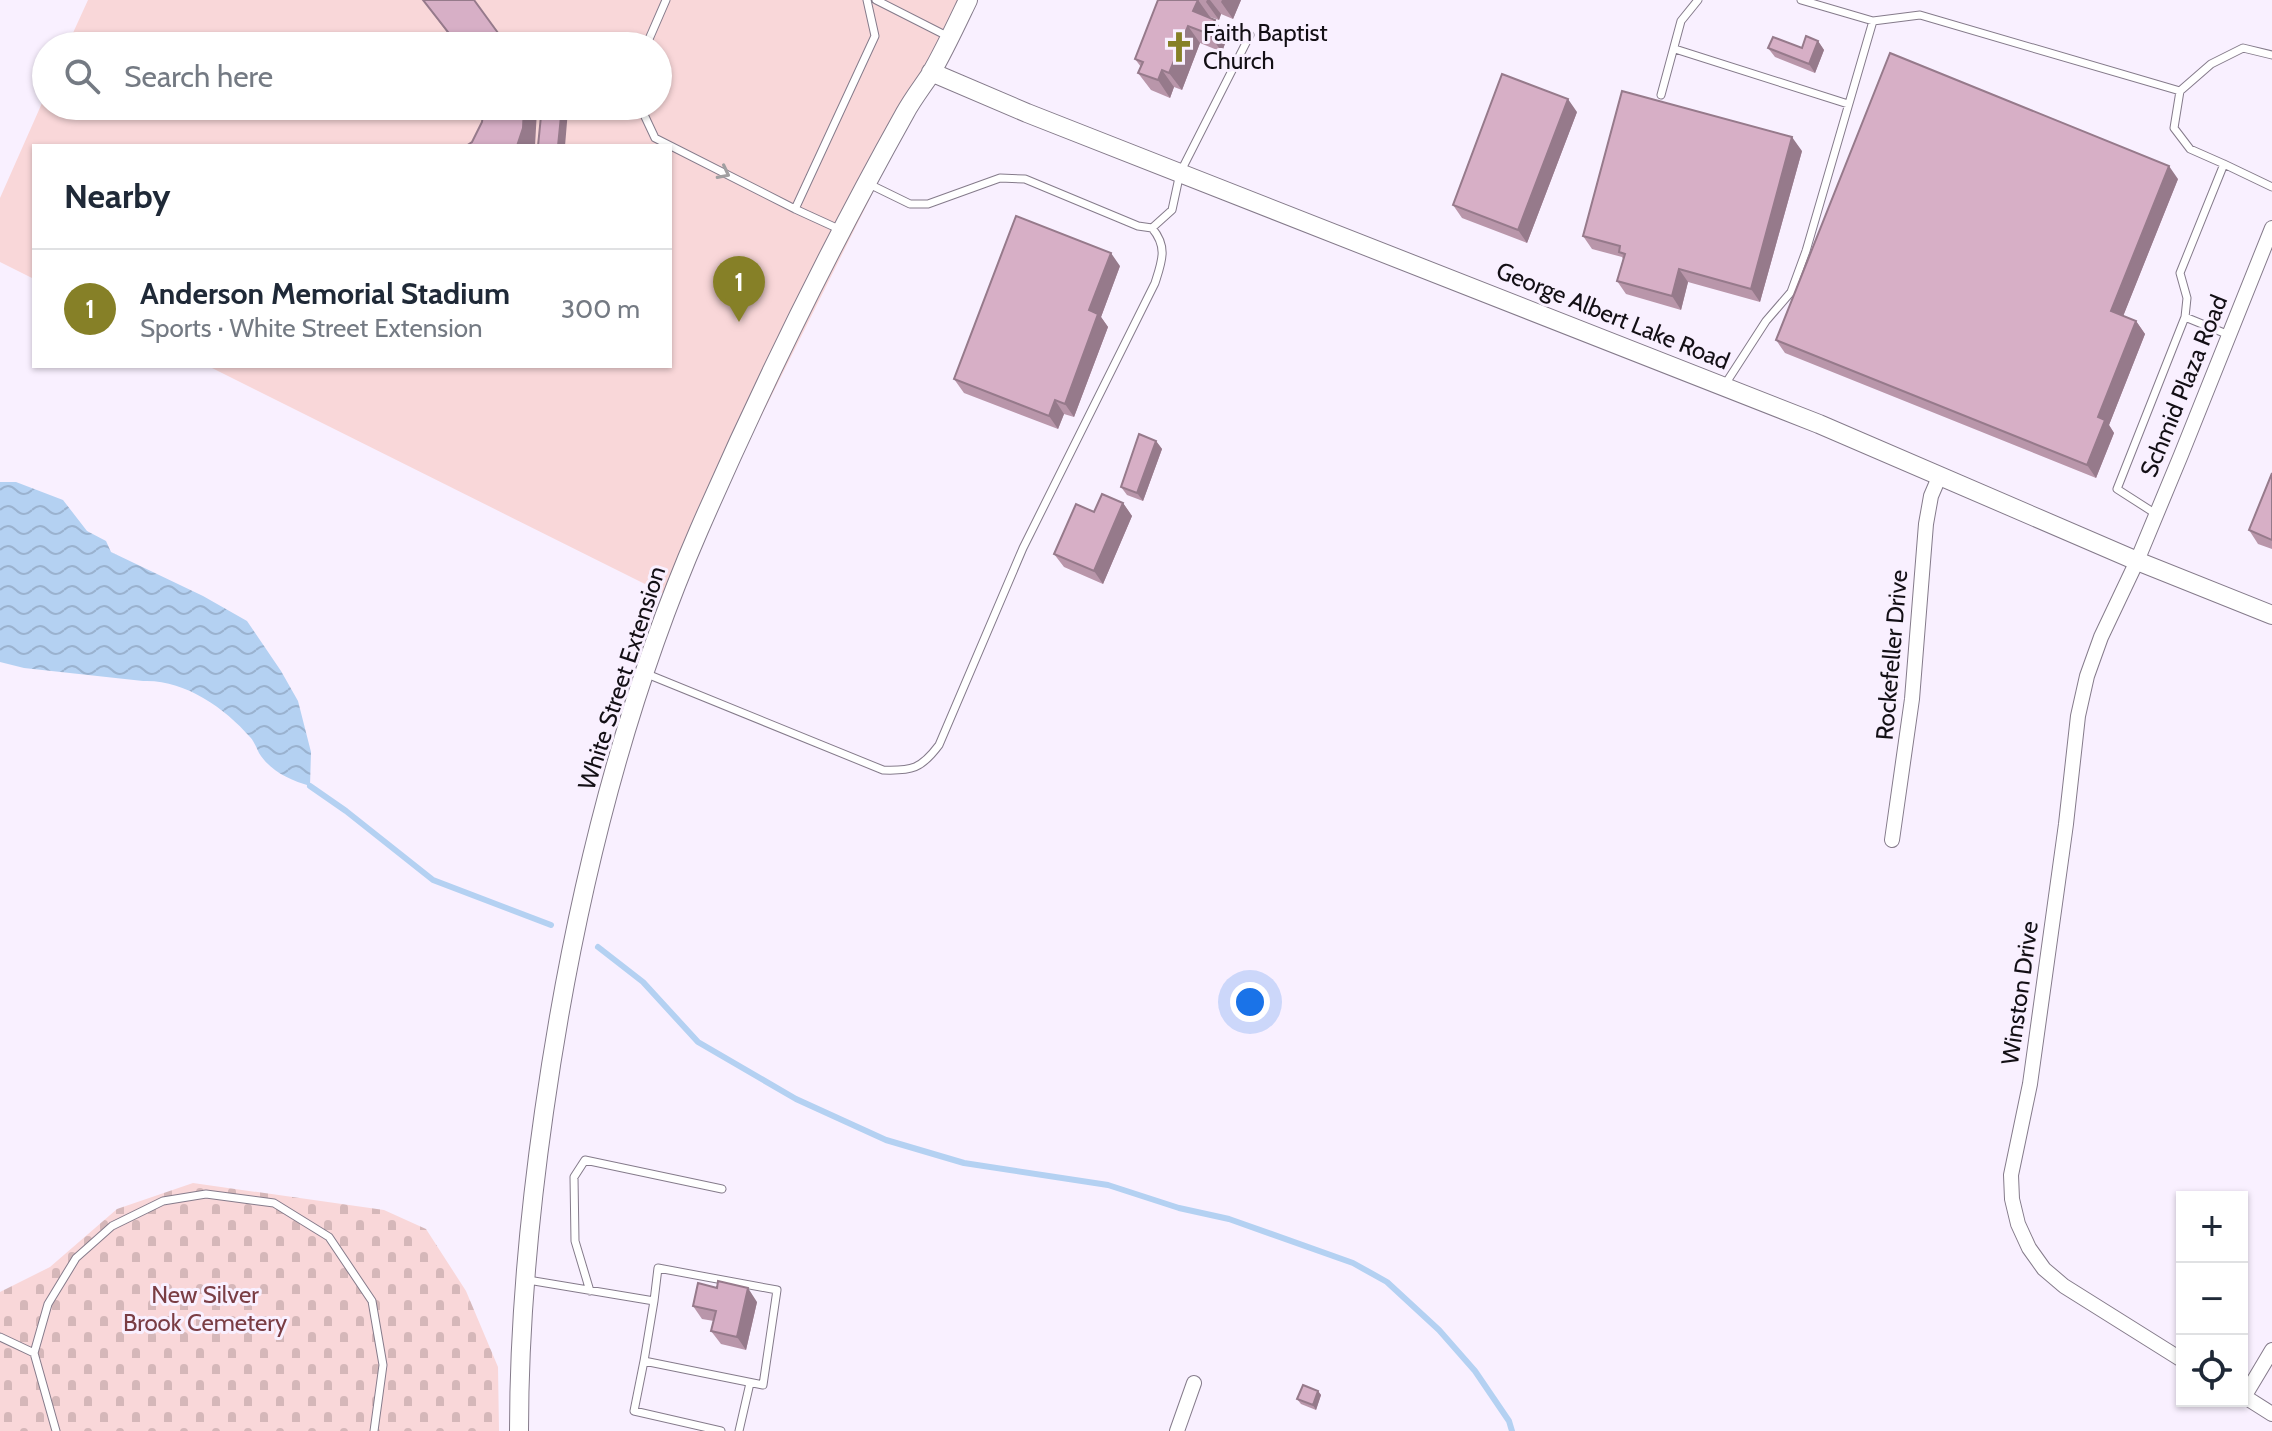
<!DOCTYPE html>
<meta charset="utf-8">
<style>
body{margin:0;font-family:Cabin,sans-serif;background:#f6f6f7;color:#1f2937}
.controls{position:absolute;right:24px;bottom:24px;display:grid;overflow:hidden;border-radius:0px;box-shadow:0 2px 6px #0004}
.controls button{width:72px;height:72px;display:grid;place-items:center;padding:0;border:0;border-bottom:2px solid #e0e1e3;background:#fff;color:#1f2937;font:40px sans-serif}
.you{position:absolute;left:1250px;top:1002px;width:28px;height:28px;margin:-20px;border:6px solid #fff;border-radius:50%;background:#1a73e8;box-shadow:0 0 0 12px #1a73e833}
.badge{display:grid;place-items:center;width:52px;height:52px;border-radius:50%;background:#868027;color:#fff;font-size:26px;font-weight:700}
.pin{position:absolute;translate:-50% -66px;filter:drop-shadow(0 2px 4px #0008)}
.pin::after{content:'';position:absolute;top:42px;width:28px;height:24px;background:inherit;clip-path:polygon(0 0,100% 0,50% 100%)}
.list{margin:0;padding:0;list-style:none}
h2{display:flex;justify-content:space-between;align-items:center;height:104px;margin:0;padding:0 32px;font-size:34px}
h2 small{font-size:26px;font-weight:400;color:#747a83}
.list li{display:grid;grid-template-columns:52px 1fr auto;gap:24px;align-items:center;box-sizing:border-box;height:120px;padding:0 32px;border-top:2px solid #e0e1e3}
.list b{display:block;font-size:30px;white-space:nowrap}
.list p{margin:0;font-size:26px;white-space:nowrap;color:#747a83}
.list em{font-size:26px;font-style:normal;color:#747a83}
.icon{flex:none;width:44px;height:44px;fill:none;stroke:currentColor;stroke-width:2;stroke-linecap:round;stroke-linejoin:round}
.map{position:relative;flex:none;width:2272px;height:1431px;overflow:hidden}
.search{position:absolute;background:#fff;box-shadow:0 2px 6px #0004;left:32px;top:32px;width:640px;height:88px;display:flex;align-items:center;gap:20px;box-sizing:border-box;padding:0 28px;border-radius:44px;color:#747a83;font-size:30px}
.panel{position:absolute;background:#fff;box-shadow:0 2px 6px #0004;left:32px;top:144px;width:640px;height:224px;border-radius:0px}
.map>svg:first-child{display:block}
</style>
<div class="map">
<svg width="2272" height="1431" viewBox="0 0 2272 1431">
<defs>
<pattern id="cemetery-stones" width="16" height="16" patternUnits="userSpaceOnUse" patternTransform="scale(2)"><rect width="16" height="16" fill="#f9d7d9"/><path d="M2 7V4a2 2 0 0 1 4 0v3zM10 15v-3a2 2 0 0 1 4 0v3z" fill="#d5b7b9"/></pattern>
<pattern id="water-waves" width="16" height="10" patternUnits="userSpaceOnUse" patternTransform="scale(2)"><rect width="16" height="10" fill="#b4d1f2"/><path d="M0 5q4-4 8 0t8 0" fill="none" stroke="#9ab2cf"/></pattern>
</defs>
<rect width="100%" height="100%" fill="#f9f0ff"/>
<path fill="url(#cemetery-stones)" d="M193 1183 384 1210 426 1229 466 1291 498 1367 499 1431H0V1292L50 1267 117 1209Z"/>
<path fill="#f9d7d9" d="M88 0H969L671 597 208 366H670V146H34V279L0 262V198L46 94V106H658V46H67Z"/>
<path fill="url(#water-waves)" d="M0 482H16L63 500 87 531 106 541 111 552 203 596 247 621 281 671 298 701 311 752 310 786C290 780 270 771 259 753 256 747 254 741 250 737 224 707 183 679 143 681L24 668 0 662Z"/>
<g fill="none" stroke-linecap="round" stroke-linejoin="round">
<path stroke="#b4d1f2" stroke-width="6" d="M310 786 346 811 433 880 551 925
M598 947 643 982 698 1042 796 1099 886 1140 964 1163 1108 1185 1179 1208 1229 1219 1353 1263 1387 1282 1439 1330 1475 1371 1509 1421 1512 1431"/>
<defs>
<path id="service" d="M876 0 947 36
M1801 0 1873 21
M646 46 666 0
M1675 49 1848 104
M2180 91 2211 64 2243 48 2272 55
M1661 95 1681 21 1698 0
M640 106 655 138 795 209
M869 184 910 204H928L1000 178 1025 179 1138 226 1152 228 1172 210 1180 173 1250 35
M841 230 795 209 875 36 867 0
M2185 317 2229 335
M1724 386 1766 321 1791 292 1806 251 1873 21 1920 15 2180 91 2174 128 2190 149 2224 164
M2156 514 2117 489 2185 317 2187 298 2180 273 2224 164 2272 187
M647 674 883 770C912 771 921 769 939 745L1023 548 1155 283C1162 261 1168 247 1152 228
M528 1280 654 1301 644 1361 763 1385 777 1290 658 1268 654 1301
M590 1291 575 1241 574 1177 585 1160 722 1189
M0 1337 34 1353 48 1304 76 1258 112 1226 163 1201 206 1194 274 1203 329 1237 372 1301 383 1365 374 1431
M34 1353 56 1431
M644 1361 634 1411 721 1431
M739 1431 750 1383"/>
<path id="minor" d="M1892 840 1912 699 1926 524 1931 496 1940 475
M2182 1360 2064 1286 2044 1269 2029 1248 2018 1224 2012 1199 2011 1175 2030 1084 2066 824 2078 716 2087 676 2101 637 2137 561 2181 455 2272 228
M2242 1395 2272 1414
M2244 1397 2272 1350
M1177 1431 1194 1383"/>
<path id="tertiary" d="M931 72 1027 113 1819 424 2137 561 2272 615
M519 1431C519 1324 529 1217 544 1112 572 914 619 714 699 530 761 388 829 249 905 113 912 100 922 87 930 75 944 51 956 25 968 0"/>
</defs>
<use href="#service" stroke="#857b8b" stroke-width="9"/>
<use href="#minor" stroke="#857b8b" stroke-width="16"/>
<use href="#tertiary" stroke="#857b8b" stroke-width="20"/>
<use href="#service" stroke="#fff" stroke-width="7"/>
<use href="#minor" stroke="#fff" stroke-width="14"/>
<use href="#tertiary" stroke="#fff" stroke-width="18"/>
</g>
<path fill="#b996aa" d="M423 0H474L508 46H457Z
M1158 0H1241L1233 19 1221 14 1219 20 1210 17V18L1215 20 1227 38 1222 52 1200 43 1182 90 1174 87 1170 98 1151 90 1138 73 1141 67 1135 59Z
M1818 41 1824 50 1815 73 1775 57 1768 48H1802Z
M1577 112 1527 243 1462 218 1453 205Z
M1802 151 1760 302 1688 282 1681 310 1626 294 1617 281 1623 259 1622 257 1592 249 1583 236Z
M2178 179 2123 316 2136 321 2145 334 2109 425 2114 433 2096 478 1785 353 1776 340Z
M1120 266 1101 317 1108 327 1074 417 1064 414 1058 429 964 393 954 379Z
M1156 441 1162 449 1143 501 1127 495 1121 487Z
M2272 473V549L2258 544 2249 530Z
M1123 503 1132 516 1103 584 1064 567 1054 554 1094 512Z
M757 1302 746 1350 721 1344 711 1331 714 1321 702 1319 693 1306Z
M1318 1391 1321 1395 1316 1410 1301 1404 1297 1399Z"/>
<path fill="#967a8b" d="M1198 0 1210 17 1206 29 1193 11Z
M1207 0H1210L1221 14 1219 20 1206 2Z
M1222 0H1241L1233 19 1221 2Z
M1215 20 1227 38 1222 52 1209 34Z
M1188 26 1200 43 1182 90 1169 73Z
M1818 41 1824 50 1815 73 1809 64Z
M1162 70 1174 87 1170 98 1158 80Z
M1568 99 1577 112 1527 243 1518 230Z
M524 106H536L537 110 535 146H517Z
M562 106H566L568 110 565 146H558Z
M1792 137 1802 151 1760 302 1751 289Z
M2169 166 2178 179 2120 324 2111 311Z
M1111 253 1120 266 1101 317 1108 327 1074 417 1065 404 1089 310Z
M1679 269 1688 282 1681 310 1672 296Z
M2136 321 2145 334 2109 425 2114 433 2096 478 2087 465 2098 417Z
M1055 400 1064 414 1058 429 1049 416Z
M1156 441 1162 449 1143 501 1137 493Z
M1123 503 1132 516 1103 584 1094 571Z
M748 1288 757 1302 746 1350 737 1337Z
M1318 1391 1321 1395 1316 1410 1313 1405Z"/>
<path fill="#d7afc6" stroke="#967a8b" stroke-width="2" d="M423 0H474L501 37 507 46H459Z
M1158 0H1198L1193 11 1215 20 1209 34 1188 26 1169 73 1162 70 1158 80 1138 73 1143 62 1135 59Z
M1806 36 1818 41 1809 64 1768 48 1773 37 1802 48Z
M1890 53 2169 166 2111 311 2136 321 2098 417 2105 420 2087 465 1776 340Z
M1502 74 1568 99 1518 230 1453 205Z
M1622 91 1792 137 1751 289 1679 269 1672 296 1617 281 1625 254 1619 252 1620 246 1583 236Z
M484 106H524L523 128 517 146H466L472 142 482 122Z
M542 106H562L558 146H538Z
M1016 216 1111 253 1089 310 1098 314 1065 404 1055 400 1049 416 954 379Z
M1139 434 1156 441 1137 493 1121 487Z
M2272 473V540L2249 530Z
M1102 494 1123 503 1094 571 1054 554 1076 504 1094 512Z
M718 1281 748 1288 737 1337 711 1331 716 1311 693 1306 698 1283 717 1288Z
M1303 1385 1318 1391 1313 1405 1297 1399Z"/>
<defs><path id="oneway-chevron" d="M-2-3.5L2.5 0L-2 3.5" fill="none" stroke-width="1.6" stroke-linecap="round" stroke-linejoin="round" transform="scale(2)"/></defs>
<use stroke="#a19fa1" href="#oneway-chevron" transform="translate(724 173) rotate(27)"/>
<defs>
<symbol id="church-bare" viewBox="-9 -9 18 18"><path d="M-1.2-6h2.4v3.5h3.3v2.4h-3.3V6h-2.4V-.1h-3.3v-2.4h3.3Z" fill="#868027" stroke="#f9f0ff" stroke-width="2.5" paint-order="stroke"/></symbol>
</defs>
<g fill-rule="evenodd">
<use href="#church-bare" x="1157" y="25" width="44" height="44"/>
</g>
<g text-anchor="middle" stroke-width="6" stroke-linejoin="round" paint-order="stroke">
<g font-size="24" fill="#130f15" stroke="#f9f0ff" text-anchor="start">
<text x="1203" y="41">Faith Baptist<tspan x="1203" dy="28">Church</tspan></text>
</g>
<g font-size="24" fill="#130f15" stroke="#f9f0ff">
<text transform="translate(1613 316) rotate(22)" y="8">George Albert Lake Road</text>
<text transform="translate(2184 386) rotate(-68)" y="8">Schmid Plaza Road</text>
<text transform="translate(1892 655) rotate(-85)" y="8">Rockefeller Drive</text>
<text transform="translate(622 678) rotate(-72)" y="8">White Street Extension</text>
<text transform="translate(2020 993) rotate(-82)" y="8">Winston Drive</text>
</g>
<g font-size="24" fill="#7a3d44" stroke="#f9f0ff">
<text x="205" y="1303">New Silver<tspan x="205" dy="28">Brook Cemetery</tspan></text>
</g>
</g>
</svg>
<div class="controls">
<button>+</button>
<button>−</button>
<button><svg class="icon" aria-label="locate" viewBox="0 0 24 24"><circle cx="12" cy="12" r="6"/><path d="M12 2v4M12 18v4M2 12h4M18 12h4"/></svg></button>
</div>
<div class="you"></div>
<div class="pin badge" style="left:739px;top:322px">1</div>
<div class="search"><svg class="icon" aria-label="search" viewBox="0 0 24 24"><circle cx="10" cy="10" r="6"/><path d="M15 15l6 6"/></svg>Search here</div>
<section class="panel">
<h2>Nearby<small></small></h2>
<ul class="list">
<li><span class="badge">1</span><div><b>Anderson Memorial Stadium</b><p>Sports · White Street Extension</p></div><em>300 m</em></li>
</ul>
</section>
</div>
